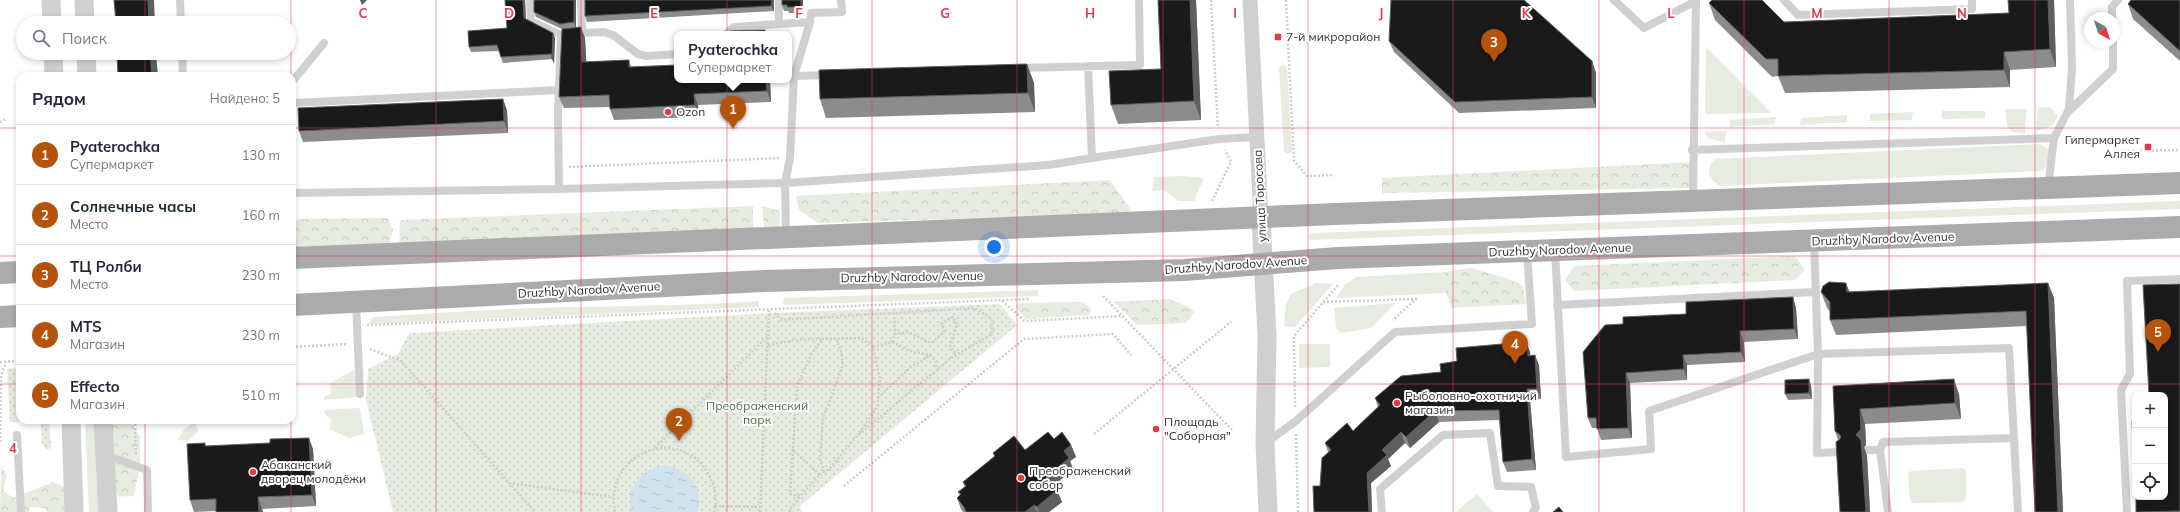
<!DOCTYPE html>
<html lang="ru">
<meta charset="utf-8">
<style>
body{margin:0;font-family:Mulish,sans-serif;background:#f2f2f3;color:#1f2937}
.controls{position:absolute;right:12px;bottom:12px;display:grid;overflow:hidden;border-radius:8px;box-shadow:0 2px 6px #0003}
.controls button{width:36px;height:36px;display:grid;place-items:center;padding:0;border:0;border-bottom:1px solid #e0e1e3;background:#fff;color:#1f2937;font:20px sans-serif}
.compass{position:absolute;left:2084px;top:12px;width:36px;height:36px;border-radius:50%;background:#fff;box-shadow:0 2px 6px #0003;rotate:141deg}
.you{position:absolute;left:994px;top:247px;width:14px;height:14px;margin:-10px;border:3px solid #fff;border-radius:50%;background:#1a73e8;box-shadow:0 0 0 6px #1a73e833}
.badge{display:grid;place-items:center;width:26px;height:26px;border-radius:50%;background:#b45309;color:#fff;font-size:13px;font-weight:700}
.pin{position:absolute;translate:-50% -33px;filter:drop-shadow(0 1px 2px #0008)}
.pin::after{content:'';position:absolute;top:21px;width:14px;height:12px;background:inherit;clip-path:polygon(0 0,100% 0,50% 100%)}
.popup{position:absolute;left:674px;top:31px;width:118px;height:52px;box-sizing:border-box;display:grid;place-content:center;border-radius:8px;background:#fff;filter:drop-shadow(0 1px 3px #0005);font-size:13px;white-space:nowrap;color:#747a83}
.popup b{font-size:15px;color:#1f2937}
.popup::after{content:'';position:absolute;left:50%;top:100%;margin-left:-8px;border:8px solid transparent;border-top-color:#fff}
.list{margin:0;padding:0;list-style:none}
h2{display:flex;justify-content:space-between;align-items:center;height:52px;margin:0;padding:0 16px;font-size:17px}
h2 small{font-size:13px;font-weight:400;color:#747a83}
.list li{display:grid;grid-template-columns:26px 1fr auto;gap:12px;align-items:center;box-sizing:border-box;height:60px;padding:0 16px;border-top:1px solid #e0e1e3}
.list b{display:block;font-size:15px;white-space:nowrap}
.list p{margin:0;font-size:13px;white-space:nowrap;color:#747a83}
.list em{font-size:13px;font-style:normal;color:#747a83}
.icon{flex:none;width:22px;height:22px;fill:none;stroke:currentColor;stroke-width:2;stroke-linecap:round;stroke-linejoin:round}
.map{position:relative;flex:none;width:2180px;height:512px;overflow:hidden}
.search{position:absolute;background:#fff;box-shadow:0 2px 6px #0003;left:16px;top:16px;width:280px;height:44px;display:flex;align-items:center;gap:10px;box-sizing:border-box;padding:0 14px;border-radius:22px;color:#747a83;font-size:15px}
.panel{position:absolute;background:#fff;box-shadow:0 2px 6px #0003;left:16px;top:72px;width:280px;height:352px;border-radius:12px}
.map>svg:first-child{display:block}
</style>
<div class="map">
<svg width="2180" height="512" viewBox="0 0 2180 512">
<defs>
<pattern id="forest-crowns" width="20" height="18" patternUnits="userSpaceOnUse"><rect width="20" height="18" fill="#e6ecdf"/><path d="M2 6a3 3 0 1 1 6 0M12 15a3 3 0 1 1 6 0" fill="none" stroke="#c6cbc0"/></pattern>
<pattern id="park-dots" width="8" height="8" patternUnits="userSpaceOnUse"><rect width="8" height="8" fill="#e6ecdf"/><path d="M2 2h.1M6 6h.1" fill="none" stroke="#c6cbc0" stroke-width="1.8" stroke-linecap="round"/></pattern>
<pattern id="water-ripples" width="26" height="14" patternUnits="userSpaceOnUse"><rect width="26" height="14" fill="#cfe2ee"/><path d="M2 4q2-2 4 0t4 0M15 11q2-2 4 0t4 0" fill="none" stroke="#b2c2cd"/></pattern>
</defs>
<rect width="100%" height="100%" fill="#fff"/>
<path fill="#e6ecdf" d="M1706 47 1771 113 1705 114Z
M1284 65 1287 67 1292 152 1288 154 1284 152 1279 67Z
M2049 107 2057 115C2057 126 2045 128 2036 131L2038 108Z
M2005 109H2026L2025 134 2013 132 2007 126Z
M1942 111H1985V118L1942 119Z
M1913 112 1912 120 1870 121V114Z
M1847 115V122L1800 125 1801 118Z
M1776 117 1775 124 1730 127V120Z
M1726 131 1725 143 1708 138 1704 132Z
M2041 144 2049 150 2047 166 2041 171 1720 186C1708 179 1705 169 1715 159Z
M1183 176 1204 178 1194 201H1178L1164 190 1152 191 1154 177Z
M2180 201V209L1311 240 1308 237 1311 233Z
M1445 272 1446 293 1336 298 1345 285 1356 277Z
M1316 283 1333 284 1295 327 1284 326 1286 304 1291 294Z
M1038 290V296L783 305 784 298Z
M759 301V307L368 324 373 317C426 314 480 310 534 308 609 306 684 306 759 301Z
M1395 303 1371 328 1342 333 1336 329 1334 308Z
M1299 344H1330V367L1299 368Z
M354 370 358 397 324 400 325 396 331 394 330 383Z
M360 408 364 434 349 438 330 429 331 419 324 413 325 410Z
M85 420H95L99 512H89Z
M195 422 198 431 188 441 178 440 184 429Z
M1963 468 1966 472V498L1963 502 1912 503 1910 500 1908 473 1911 471Z
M1477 494 1493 512H1456Z"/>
<path fill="url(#forest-crowns)" d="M1692 162V188L1382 193V178Z
M1110 180 1133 213 818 223 799 210 796 196Z
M753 206V230L399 246 400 220Z
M762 206 780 211 779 233 765 234Z
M388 218 393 230 389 246 292 252V222L298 219Z
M1795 256 1805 270 1795 280 1574 291 1565 280 1574 266Z
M1471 268 1509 279 1523 286 1526 304 1452 308 1446 293 1445 272Z
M1169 299 1189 307 1194 312 1186 323 1137 325 1114 302Z
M1083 302 1091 309 1089 315 1026 319 1015 306 1018 303Z
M111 420H130L140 437V463L134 496 119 497 113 486Z
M1 467 7 475 3 491 14 498 53 482 67 488 72 512H47L45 508 30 507 29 512H0Z"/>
<path fill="url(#park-dots)" d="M1000 304 1017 325 800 506 802 512H393L366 400 368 369 398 354 409 333 775 313Z
M20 368V420H49L51 448 46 450 42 444 41 421 10 422 7 369Z"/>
<path fill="url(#water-ripples)" d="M665 465C688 469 706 488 697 512H632C624 487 642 469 665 465Z"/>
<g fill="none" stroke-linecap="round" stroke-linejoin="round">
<path stroke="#cdcdcd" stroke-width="2.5" stroke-dasharray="2 2" stroke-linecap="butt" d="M1211 0 1218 128
M1286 0 1294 161 1307 176 1334 175
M0 122 6 119
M2116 151 2180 150
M569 167 779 158
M1212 201 1231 162 1225 150
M1103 296 1233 431
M1002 301 1025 321 1123 316
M1323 302 1416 299 1393 320
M775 313 781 320 974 308 992 319V334L951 358 856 437
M894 313 895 334
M367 325 1029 299
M822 339 861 338 873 347 880 379 877 408 859 433
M892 342 895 334 908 332 931 343 944 332 942 323 953 317 957 324 950 347 957 354
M768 345 795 340 822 339 811 355 797 386 790 494 800 496 820 475 792 449
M292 347 348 344
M873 347 892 342 910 351 929 355
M370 349 401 361 535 512
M0 362 20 361
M878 398 911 367 930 355 936 361 937 370
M1295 407 1294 336 1339 284
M135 420 136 455
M1094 434 1231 322
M1296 434 1298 512
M0 442 1 376 6 362
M655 448 769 335
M824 472 820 459 823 418 843 365 841 351 836 339
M820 475 830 468 856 437
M509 483 613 497
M844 486 1024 339 1113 334 1131 355
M715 506 760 507
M615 512C603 450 685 422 711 479 716 489 717 501 714 512
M760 512 769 310
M790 512V509L800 496"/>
<path stroke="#d0d0d0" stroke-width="8" d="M180 0 181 23
M530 0 531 21 561 35
M581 0 582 33 561 35 558 112 559 189 785 183 1048 165 1092 158
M779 0V24L810 22
M1614 0 1644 28 1696 1 1693 199
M1784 0 1798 15 1972 9V0
M2112 18V7L2118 0
M582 33 604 32 613 35 638 54 646 56 677 54
M726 34 734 27 779 24
M182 53 183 76
M1088 66 1092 158 1219 139 1257 137
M1019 68 1140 65 1139 0
M794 76 829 75
M292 82 324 43
M292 103 559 90
M2068 112 2113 69V42
M2054 138 2069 109 2072 68 2070 0
M1692 150 2054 138 2048 187
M292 193 559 189
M786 237 785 183 790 158 794 76 810 22 811 13 842 12 841 0
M1814 241 1818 354 2009 348 2018 512
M1555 251 1566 457 1651 449 1649 411 1818 354 1817 453 1841 452
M356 303 360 394
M1557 305 1815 292
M17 435 21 512
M1267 442 1296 421 1395 332 1532 324 1527 252
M1867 450H1880
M105 455 147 470 148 512
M1382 512 1380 489 1443 435 1490 433 1498 486 1531 487 1536 508 1533 512
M1888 512 1880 450 1883 442 2014 438
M2127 512 2121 390 2130 374 2127 281 2180 279"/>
<path stroke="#d0d0d0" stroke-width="15" d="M1250 0 1261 219"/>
<path stroke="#d0d0d0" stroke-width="19" d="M51 0 52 23
M84 0 85 23
M53 53 54 76
M86 53 87 76
M1261 219 1267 336 1265 443 1268 512
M71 420 74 512
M103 420 108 512"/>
<path stroke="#ababab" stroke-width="22" d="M292 258 1336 214 2180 183
M0 273 20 272
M292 305 764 281 1184 270 1338 258 2180 227
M0 317 20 316"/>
</g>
<path fill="#8c8c8c" d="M505 0H525L526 19 555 38 554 64 553 59 503 63 499 51 471 52 469 47 507 28Z
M534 0H576V27L585 38 586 62 629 60 631 67 677 80H770L771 102 698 105 699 117 614 120 610 109V107L564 108 559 97 562 29 536 17 534 12Z
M585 0H774V11L587 22 585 16Z
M803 0V13H789L788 11H784L782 5Z
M1158 0H1196L1201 120 1118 124 1111 105 1161 69Z
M2054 0 2056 67 2010 70V87L1785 93 1778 76 1772 77 1715 20 1709 3 1784 22 2009 13Z
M2180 0V61L2133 19 2128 4Z
M1389 41 1592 61 1596 73V108L1459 113 1394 52Z
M1027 64 1034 83 1035 112 826 118 820 99Z
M507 110 508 133 303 142 299 131Z
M2048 283 2054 298 2063 512H2035L2027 326 1836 335 1830 320V312L1827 308 1821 292H1850Z
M2180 284V512H2136Z
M1793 297 1796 308 1798 339 1744 342 1745 362 1687 365V380L1630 383 1632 438 1601 440 1597 428H1592L1588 418 1623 324 1686 314Z
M1526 342 1530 352V356L1535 355 1539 366 1541 399 1530 400 1536 470 1507 472 1503 462 1499 420 1439 422 1410 448 1405 443 1388 459 1391 466 1371 483 1372 512H1314L1328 452 1325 443 1353 431 1378 407 1375 398 1441 372 1457 361Z
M1811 385 1812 399 1788 400 1785 394Z
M1833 386 1959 394 1961 419 1865 424 1866 445 1864 447 1867 456 1870 512H1840L1838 440 1835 431Z
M1054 439 1071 445 1076 457 1070 461 1073 469 1054 486 1062 502 1049 512H963L961 509 957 498 960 495 958 492 965 487 963 482 995 457 993 453 1025 450Z
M205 443 206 446 313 449 316 506 262 509 263 512H216V511L194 512 190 500Z"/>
<path fill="#5f5f5f" d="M148 0H154L155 23H149Z
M360 0H367L362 5Z
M523 0H525L526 24 524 18Z
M574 0H576V28L574 22Z
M772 0H774V11L771 6Z
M801 0H803V13L801 7Z
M1190 0H1196L1201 120 1194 101Z
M2048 0H2054L2056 67 2050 49Z
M581 27 585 38 587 74 582 62Z
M553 33 555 38 554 64 552 59Z
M2004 52 2010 70V87L2004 70Z
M150 53H156L158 76H152Z
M1592 61 1596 73V108L1592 97Z
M1027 64 1034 83 1035 112 1028 93Z
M766 80H770L771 102 767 91Z
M694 94 698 105 699 117 695 105Z
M503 99 507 110 508 133 504 121Z
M1846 283 1852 298 1847 292Z
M2048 283 2054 298 2063 512H2058Z
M1793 297 1796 308 1798 339 1794 329Z
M1740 331 1744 342 1745 362 1741 352Z
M1526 342 1530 352 1532 366 1528 356Z
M1535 355 1539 366 1541 399 1537 389Z
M1683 355 1687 365V380L1684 369Z
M1626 373 1630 383 1632 438 1628 428Z
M1809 379 1811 385 1812 399 1809 393Z
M1954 379 1959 394 1961 419 1955 403Z
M1527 389 1530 400 1536 470 1532 459Z
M1860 409 1865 424 1866 445 1864 447 1867 456 1870 512H1866L1856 435Z
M1435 411 1439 422 1410 448 1406 437Z
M1401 432 1405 443 1388 459 1391 466 1371 483 1372 512H1369L1367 473 1382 450Z
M309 438 313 449 316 506 312 495Z
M1071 445 1076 457 1070 461 1073 469 1050 488 1046 477 1064 451Z
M1057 490 1062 502 1049 512H1038L1037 507Z
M258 497 263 512H259Z
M1034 505 1037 512H1025Z"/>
<path fill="#1a1a1a" stroke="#5f5f5f" d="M114 0H148L149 23H116Z
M505 0H523L524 18 553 33 552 59V54L501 57 497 45 469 47 468 31 507 28Z
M534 0H574V22L560 24 534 12Z
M585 0H772L771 6 585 16Z
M782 0H801V7H787V5H782Z
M1158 0H1190L1194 101 1111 105 1109 71 1161 69Z
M1391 0H1524L1592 61V97L1455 102 1389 41Z
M1712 0H1762L1784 22 2009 13 2008 0H2048L2050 49 2004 52V70L1778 76V59H1766L1709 3Z
M2131 0H2180V51L2128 4Z
M581 27 582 62 629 60V67L677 65V80H766L767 91 694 94 695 105 610 109 609 95 559 97 562 29Z
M765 30V34H730V31Z
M117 53H150L152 76H118Z
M1027 64 1028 93 820 99 819 70Z
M503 99 504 121 299 131 298 108Z
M1829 282 1846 283 1847 292 2048 283 2058 512H2035L2026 311 1830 320V302L1821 292 1823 286Z
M2180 284V511L2136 512V497H2165V395H2149L2143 285Z
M1793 297 1794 329 1740 331 1741 352 1683 355 1684 369 1626 373 1628 428 1597 429 1596 418H1588L1583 352 1605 325 1623 324V317L1686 314V302Z
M1526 342 1528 356 1535 355 1537 389H1527L1532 459 1503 462 1499 410 1435 411 1406 437 1401 432 1382 450 1387 455 1367 473 1369 512H1314L1313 486H1320L1322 458 1331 450 1325 443 1347 423 1353 431 1380 405 1375 398 1401 376 1441 372 1440 364 1457 361 1456 348Z
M1809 379V393L1785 394V380Z
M1954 379 1955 403 1860 409 1861 429 1856 435 1861 440 1866 512H1840L1836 442 1840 439 1841 436 1835 431 1833 386Z
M2132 422H2135V485Z
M1048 432 1054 439 1062 432 1071 445 1064 451 1069 458 1046 477 1057 490 1037 507 1034 505 1025 512H966L964 507 957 498 961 494 958 492 966 486 963 482 995 456 993 453 1014 436 1025 450Z
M309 438 312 495 258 497 259 512H216V499L190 500 187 444 205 443V446L270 443V439Z
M1559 507 1563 512H1553Z"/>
<path fill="none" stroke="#e63946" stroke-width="1" stroke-opacity="0.55" d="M145 0V23M291 0V76M436 0V512M581 0V512M727 0V512M872 0V512M1017 0V512M1163 0V512M1308 0V512M1453 0V512M1599 0V512M1744 0V512M1889 0V512M2035 0V512M145 53V76M0 128H20M292 128H2180M0 256H20M292 256H2180M0 384H20M292 384H2180M145 420V512M291 420V512"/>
<g fill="#e63946" stroke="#fff" stroke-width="1.5">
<rect x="1274" y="33" width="8" height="8" rx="2"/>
<circle cx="668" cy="112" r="4"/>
<rect x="2144" y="143" width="8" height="8" rx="2"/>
<circle cx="1397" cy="403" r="4"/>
<circle cx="1156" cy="429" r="4"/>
<circle cx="253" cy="472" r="4"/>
<circle cx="1021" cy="478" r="4"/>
</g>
<g text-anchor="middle" stroke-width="4" stroke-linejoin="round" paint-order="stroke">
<g font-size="12" fill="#333" stroke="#fff" text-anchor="start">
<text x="1286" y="41">7-й микрорайон</text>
<text x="676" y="116">Ozon</text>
<text x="2140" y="144" text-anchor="end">Гипермаркет<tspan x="2140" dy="14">Аллея</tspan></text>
<text x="1405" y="400">Рыболовно-охотничий<tspan x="1405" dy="14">магазин</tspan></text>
<text x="1164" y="426">Площадь<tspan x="1164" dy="14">"Соборная"</tspan></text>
<text x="261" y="469">Абаканский<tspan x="261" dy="14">дворец молодёжи</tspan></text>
<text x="1029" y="475">Преображенский<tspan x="1029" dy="14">собор</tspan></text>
</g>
<g font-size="12" fill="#333" stroke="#fff">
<text transform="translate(1260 196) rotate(-93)" y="4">улица Торосова</text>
<text transform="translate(1883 239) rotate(-2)" y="4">Druzhby Narodov Avenue</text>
<text transform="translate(1560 250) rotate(-2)" y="4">Druzhby Narodov Avenue</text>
<text transform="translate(1236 265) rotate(-4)" y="4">Druzhby Narodov Avenue</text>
<text transform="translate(912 277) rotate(-1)" y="4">Druzhby Narodov Avenue</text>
<text transform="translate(589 290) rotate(-3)" y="4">Druzhby Narodov Avenue</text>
</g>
<g font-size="12" fill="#56703f" stroke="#fff">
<text x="757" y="410">Преображенский<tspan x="757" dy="14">парк</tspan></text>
</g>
</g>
<g font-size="13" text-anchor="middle" font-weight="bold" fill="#e63946" stroke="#fff" stroke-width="4" stroke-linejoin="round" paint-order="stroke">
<text x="363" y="18">C</text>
<text x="509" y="18">D</text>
<text x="654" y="18">E</text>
<text x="799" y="18">F</text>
<text x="945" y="18">G</text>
<text x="1090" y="18">H</text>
<text x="1235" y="18">I</text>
<text x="1381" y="18">J</text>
<text x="1526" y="18">K</text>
<text x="1671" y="18">L</text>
<text x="1817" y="18">M</text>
<text x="1962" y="18">N</text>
<text x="13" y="453">4</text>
</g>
</svg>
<div class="controls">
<button>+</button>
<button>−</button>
<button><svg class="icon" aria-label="locate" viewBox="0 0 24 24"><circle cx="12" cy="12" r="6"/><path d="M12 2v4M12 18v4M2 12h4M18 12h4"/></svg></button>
</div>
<svg class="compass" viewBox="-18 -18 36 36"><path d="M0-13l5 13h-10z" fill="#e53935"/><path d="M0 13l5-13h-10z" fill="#747a83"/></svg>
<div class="you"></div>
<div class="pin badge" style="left:733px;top:129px">1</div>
<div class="popup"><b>Pyaterochka</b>Супермаркет</div>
<div class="pin badge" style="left:679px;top:441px">2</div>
<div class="pin badge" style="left:1494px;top:62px">3</div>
<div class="pin badge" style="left:1515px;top:364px">4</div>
<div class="pin badge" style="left:2158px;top:352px">5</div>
<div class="search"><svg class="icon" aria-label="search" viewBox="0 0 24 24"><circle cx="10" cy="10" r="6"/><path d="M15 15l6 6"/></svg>Поиск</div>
<section class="panel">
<h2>Рядом<small>Найдено: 5</small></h2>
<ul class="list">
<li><span class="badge">1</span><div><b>Pyaterochka</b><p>Супермаркет</p></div><em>130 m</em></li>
<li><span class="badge">2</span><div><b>Солнечные часы</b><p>Место</p></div><em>160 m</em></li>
<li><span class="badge">3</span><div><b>ТЦ Ролби</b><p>Место</p></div><em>230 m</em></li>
<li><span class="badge">4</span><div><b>MTS</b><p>Магазин</p></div><em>230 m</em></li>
<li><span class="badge">5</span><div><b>Effecto</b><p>Магазин</p></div><em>510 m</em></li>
</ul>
</section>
</div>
